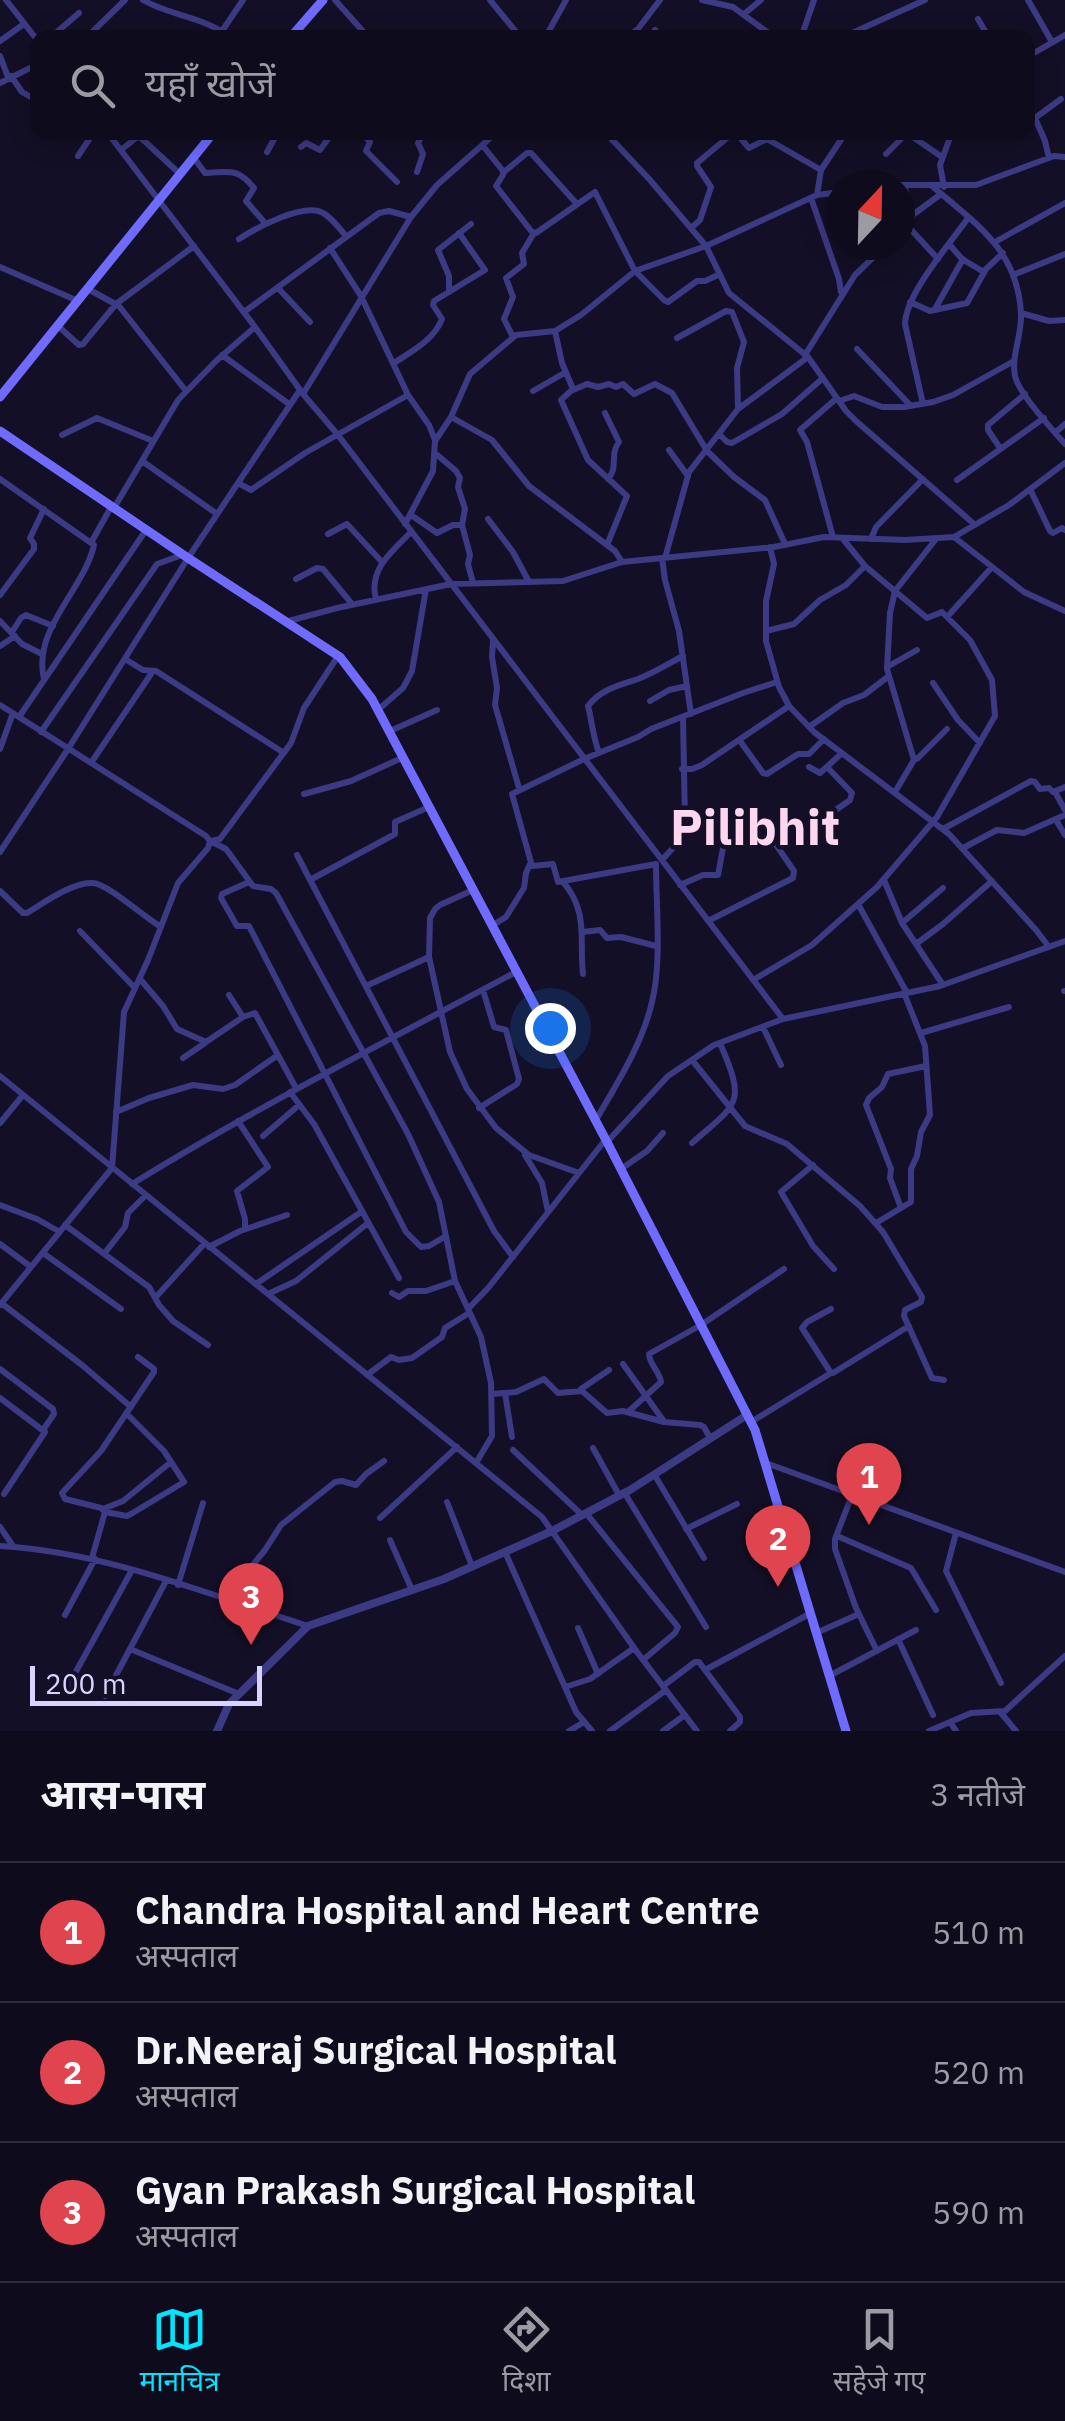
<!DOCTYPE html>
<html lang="hi">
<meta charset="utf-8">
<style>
body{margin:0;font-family:"IBM Plex Sans","Noto Sans Devanagari",sans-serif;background:#1c1929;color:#f1f3f6}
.compass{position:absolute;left:825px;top:170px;width:90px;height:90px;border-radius:50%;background:#0e0b1c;box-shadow:0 5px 25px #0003;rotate:22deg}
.scale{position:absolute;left:30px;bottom:25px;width:232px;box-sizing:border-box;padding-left:10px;border:5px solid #d9d4ff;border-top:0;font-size:28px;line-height:35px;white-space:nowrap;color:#d9d4ff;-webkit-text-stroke:8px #130f26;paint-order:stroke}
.you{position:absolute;left:550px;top:1028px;width:35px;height:35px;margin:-25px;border:8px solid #fff;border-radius:50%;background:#1a73e8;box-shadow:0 0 0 15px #1a73e833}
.badge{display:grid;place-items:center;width:65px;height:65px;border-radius:50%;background:#00e5ff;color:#fff;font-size:32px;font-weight:700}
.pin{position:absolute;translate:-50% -82px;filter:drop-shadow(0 2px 5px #0008)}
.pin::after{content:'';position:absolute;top:52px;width:35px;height:30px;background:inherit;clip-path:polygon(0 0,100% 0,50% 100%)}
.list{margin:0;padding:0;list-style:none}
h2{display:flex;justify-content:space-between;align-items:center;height:130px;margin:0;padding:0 40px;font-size:42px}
h2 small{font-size:32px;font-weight:400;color:#9b9ba3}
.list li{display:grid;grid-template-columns:65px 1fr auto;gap:30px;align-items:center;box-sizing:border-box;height:140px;padding:0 40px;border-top:2px solid #2e2b3b}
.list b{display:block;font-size:38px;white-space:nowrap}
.list p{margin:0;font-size:32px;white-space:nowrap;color:#9b9ba3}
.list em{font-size:32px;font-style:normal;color:#9b9ba3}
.icon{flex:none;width:55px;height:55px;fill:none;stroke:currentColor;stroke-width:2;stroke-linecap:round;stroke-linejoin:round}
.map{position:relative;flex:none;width:1065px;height:1731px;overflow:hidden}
.search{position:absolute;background:#0e0b1c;box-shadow:0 5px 25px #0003;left:30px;right:30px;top:30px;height:110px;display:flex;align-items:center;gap:25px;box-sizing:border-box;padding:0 35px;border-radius:20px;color:#9b9ba3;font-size:38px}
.sheet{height:550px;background:#0e0b1c}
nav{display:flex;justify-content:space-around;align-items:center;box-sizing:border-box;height:140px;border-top:2px solid #2e2b3b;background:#0e0b1c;font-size:28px;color:#9b9ba3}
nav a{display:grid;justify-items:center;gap:5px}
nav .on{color:#00e5ff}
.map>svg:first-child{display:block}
</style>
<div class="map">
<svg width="1065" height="1731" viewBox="0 0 1065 1731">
<rect width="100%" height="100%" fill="#130f26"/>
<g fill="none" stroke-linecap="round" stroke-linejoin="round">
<path stroke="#3d3a85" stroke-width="6" d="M6 0 38 41
M143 0C170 16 206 17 231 38
M335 0 369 38
M490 0 521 38
M702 0 733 7 774 37
M1028 0 1052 42
M744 14 761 0
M978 19 989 38
M655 30 661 38
M222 31 243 0
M50 38 79 13
M86 38 125 0
M545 38 566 0
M626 38 638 29 660 0
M762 38 785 36 797 38
M801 38 814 0
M847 38 852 33 925 0
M0 41 24 24
M1028 52 1034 53 1065 35
M0 56 8 77
M11 76 22 92 38 101
M0 83 38 64
M107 132 255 327 303 394 338 435 783 1019
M361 132 370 142 366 151 397 182
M605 132 650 180 706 246 817 195 840 192
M612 140 621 132
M483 146 503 171V175L496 186 532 232 536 233 595 192 635 271 664 300 668 302 697 281H705L720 274
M301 147 306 143 320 150 333 132
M121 150 136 138 140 137 180 174
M267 152 278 132
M886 154 907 133 942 157
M78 156 94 132
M194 158 205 173C229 172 237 167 254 188L246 201 265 223
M1049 158 1045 141 1035 118 1061 99
M417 172 423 154 418 143 424 132
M504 172 527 153H531L577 204
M893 185H976L1054 156 1065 157
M904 185 912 217
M932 186C976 224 1018 250 1021 314 1022 335 1011 356 1015 376 1019 394 1052 429 1065 444
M944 187 940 165 952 132
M817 195 821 170 846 132
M811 198 839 279 841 292
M905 223 938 259
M691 228 700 220 711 187 697 166V163L733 133 737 134 749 148 767 139 821 170
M900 229 914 214 941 194
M239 239C256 228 304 202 323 213 331 217 340 229 346 236
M995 242 1065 203
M949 244 962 259 984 272
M330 248 361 296 408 395 429 425 435 440
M0 267 78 301
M1013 275 1065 254
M278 288 310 322
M88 289 119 306 186 391
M449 292V276L438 250 471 224
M910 302 930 311 967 303 986 269 1003 253
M935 309 963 259
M244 312 379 213 389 211 411 217
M1021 313 1049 321 1065 320
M58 326 79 345 83 344 116 304 194 246
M555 331 562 363 573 389 561 400 588 460 627 496 607 545
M513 337 504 319 513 297 506 278 524 264 522 253 534 233
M677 338 726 311 732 312 744 342 737 368 738 407
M857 349 910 405
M222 355 289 404
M805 355 855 275 886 245
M394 363C412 351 434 340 442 319L433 305 434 301 485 270 459 233
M573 390 587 384 598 387 609 384 616 387 623 384 634 394 655 384 672 393 707 451 734 477 765 500 785 544
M533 391 566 372
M303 394 411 217 437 185 497 132
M839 401 854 396 882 407H904L933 402 953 395 1014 361
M923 404 905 324C906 293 950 244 968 218
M605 413 619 442C609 455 619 467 608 479
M451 417 492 440 529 486 615 551 622 562
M1056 432 1065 424
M719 434 727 442 732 443 782 414 823 378
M62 435 97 418 153 441
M1000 448 988 430V425L1025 394
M669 450 688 476
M435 453 456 471 460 478 458 487 465 509 462 525 470 555 468 564 473 583
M142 461 217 514
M0 479 94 545C84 590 32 629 44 679
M957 480 1044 418
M238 483 251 490 305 453 408 395
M1030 489 1050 531 1053 533 1062 528 1065 530
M114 508 178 400 216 361 255 327
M411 515 437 533 453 525H462
M488 519 513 552 529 582
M405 524 433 471 435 441 451 417 470 374 516 335 555 331 581 315 635 271 706 246 729 293 808 357 846 411 856 421 974 524
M328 534 347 524 382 562
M833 537 807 442 800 430 837 398
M954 537 1024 592 1065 611
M871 539 876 527 923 479
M92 541 111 507
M770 547 774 564 766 601V641L779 687 789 706 814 732 949 834 1036 930 1049 947
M662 558 665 580 679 631 691 714
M665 558 689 472 738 409 808 357
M296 579 317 568 323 569 352 604
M0 595 34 549V544L30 538 44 509
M376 599C368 570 392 551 411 532
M948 616 992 567
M0 621 22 644 42 654
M285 622 337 608 451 584 563 581 622 562 774 547 824 537 905 540 954 537 1009 505 1065 463
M766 631 794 624 820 600 846 585 865 566
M12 632 21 618 26 615 53 626
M493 640 492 657 497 688 495 705 519 788
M0 646 15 636
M125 659 143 670 156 671 284 753
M887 667 917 650
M933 683 958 720 980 743
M650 701 669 690 687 686
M0 705 206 836 210 841 208 848 178 883 148 960 124 1012 112 1168 0 1305
M378 710 403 688 412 671 426 589
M19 717 146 530
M809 727 843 703 864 695 889 676
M390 731 437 710
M41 732 157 564 182 555
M740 741 763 773 767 774 798 754H809L824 739
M0 749 13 713
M599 753C593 737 592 722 588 706 601 689 620 685 638 679 654 673 668 664 683 656
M914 760 918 758 947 729
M91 763 153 671
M809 767 820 773 842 753
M682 769H692L702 765 789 706
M895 792 914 760 887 669 890 613 895 591 936 539
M1055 792 1065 810
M304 794 351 781 404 757
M781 809 798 830 803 827 809 829 850 800 852 793 827 767
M1056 820 1065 835
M943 829 1031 781 1035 782 1040 789 1049 788 1053 792 1065 787
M210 841 226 849 253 886 271 889 276 893 408 1134 439 1202 455 1281 481 1337 491 1383 492 1436 476 1463
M211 841 220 839 291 743 304 708 338 656
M963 848 997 830 1024 833 1065 815
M0 852 68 749 188 558 300 390
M297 855 494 1231 513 1257
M662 860 672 849 685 821 683 717
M656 864 558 882 553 864 532 866 512 794 584 759 638 737 651 729 743 693 777 682
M310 880 395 834V822L429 807
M884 880 902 923 943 985
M249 882 222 894 221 898 237 926H249L406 1232 421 1247 429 1246 446 1236
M563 882C589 912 579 939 583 974
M680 885 703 875H718L726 832
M473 890 440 905 435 909 430 918 429 957 450 1052 467 1089 496 1128 529 1155 579 1173
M0 891 23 913H27C42 904 74 881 93 883 108 884 145 918 161 927
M858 904 907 993
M708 921 793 878 794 871 772 839
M902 923 943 888
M493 925 506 917 524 888 526 873 530 864
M80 931 135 988
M583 932 600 930 607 938 621 937 656 946
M916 944 943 924 992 881
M140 979 163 1006 177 1029 206 1042 243 1017 255 1013 296 1088
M753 980 812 945 877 887 937 817 995 716 992 680 970 640 942 612 927 618 865 566 843 539
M366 986 429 957
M1064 991H1065
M229 995 243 1017
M763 1027 781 1065
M921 1033 1009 1007
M183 1058 205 1043
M692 1060 745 1126 787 1144 860 1206 883 1232 922 1297 921 1302 905 1310 904 1316 932 1378 944 1380
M0 1076 542 1517 637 1652 697 1731
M290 1092 314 1124 399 1278
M479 1108 517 1084 519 1079 506 1030 494 1027 483 990
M116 1112 149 1098 193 1085 223 1089 235 1085 278 1055
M596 1120C617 1083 642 1045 652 1002 662 962 656 906 656 864
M238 1121 268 1167 237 1191 245 1219V1229
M0 1123 23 1095
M263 1136 299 1105
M607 1142 668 1076 714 1045 783 1019 940 986 1065 941
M692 1143C739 1102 746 1104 720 1043
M525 1155 542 1183 548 1212
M813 1165 781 1192 813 1246 834 1269
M621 1169 647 1151 663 1133
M132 1184C257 1107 387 1041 516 972
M0 1205 37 1219 60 1232
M901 1208 890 1178 891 1169 866 1105 869 1098 882 1087 888 1074 926 1066
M876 1223 911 1202V1169L917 1156 921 1132 930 1115 925 1046 904 993
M65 1225 149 1287 159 1305 173 1321 208 1345
M0 1244 31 1267
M209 1247 240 1231 287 1215
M43 1253 121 1309
M104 1254 125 1227 128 1213 146 1195
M256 1284 361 1212
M392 1293 399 1297 408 1291H426L455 1281
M268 1294 296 1281 368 1223
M155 1298 205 1243
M1 1303 82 1365 131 1407
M468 1309 489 1287 606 1139
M831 1309 807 1322 802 1328 831 1373H833L909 1326
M623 1364 663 1420
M0 1369 53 1409 54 1414 43 1430
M367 1375 391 1357 399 1360 412 1358 442 1337 445 1328 469 1313
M581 1389 609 1370
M505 1393 512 1437
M492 1394 516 1392 544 1379 558 1393 582 1391 607 1413 623 1411 664 1422 700 1425 704 1427 710 1438
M0 1398 45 1432 4 1494
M628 1412 661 1382C660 1372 649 1364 649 1354L701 1325 784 1269
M751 1422 831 1373
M593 1448 619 1495
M513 1450 582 1515
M766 1463 1065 1572
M654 1474 704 1558
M624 1492 706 1627
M852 1495 835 1539V1549L856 1608 877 1651
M447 1502 472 1566
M103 1509 123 1501 171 1462
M105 1512 127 1516 131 1514 184 1482 164 1451 127 1414
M586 1513 678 1627 675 1633 643 1660
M380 1518 457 1447
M0 1527 13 1546
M686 1529 737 1504
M956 1533 946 1571 1001 1683
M837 1536 911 1568 936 1610
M390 1540 412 1590
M0 1546C106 1552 207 1594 308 1626
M505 1552 565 1687 576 1712 592 1731
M92 1558 105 1512 101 1508 65 1499 62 1493 101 1451 154 1372V1369L138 1357
M178 1585 203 1503
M225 1599 265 1550 281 1525 335 1482 342 1481 356 1485 366 1474 384 1461
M65 1615 95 1559
M578 1628 598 1674
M816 1633 859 1614
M898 1639 933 1715
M130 1649 239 1694
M705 1670 811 1613
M829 1676 916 1630
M68 1686 132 1570
M663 1686 695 1662H699L740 1717V1722L730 1731
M565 1687 590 1679 634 1648
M105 1696 166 1581
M1001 1713 1016 1731
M950 1722 956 1731
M569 1731 584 1722
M610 1731 666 1690
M663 1731 685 1715
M929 1731 971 1713 1005 1711 1065 1656"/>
<path stroke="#3d3a85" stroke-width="8" d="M217 1731 229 1704 308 1626 444 1579 552 1531 630 1490 747 1415"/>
<path stroke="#6f6bff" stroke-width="9" d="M290 38 323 0
M0 397 214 132
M0 431 188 558 340 657 372 699 607 1142 755 1430 846 1731"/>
</g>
<g text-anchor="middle" stroke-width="9" stroke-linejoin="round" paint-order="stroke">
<g font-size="50" font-weight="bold" fill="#ffd6f0" stroke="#130f26">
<text x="755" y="845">Pilibhit</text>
</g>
</g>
</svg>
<svg class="compass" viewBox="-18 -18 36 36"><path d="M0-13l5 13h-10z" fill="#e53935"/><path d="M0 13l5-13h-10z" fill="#9b9ba3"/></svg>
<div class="scale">200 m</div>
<div class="you"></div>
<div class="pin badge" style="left:869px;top:1525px;background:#e0444e">1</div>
<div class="pin badge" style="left:778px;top:1587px;background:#e0444e">2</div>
<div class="pin badge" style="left:251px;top:1645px;background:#e0444e">3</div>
<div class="search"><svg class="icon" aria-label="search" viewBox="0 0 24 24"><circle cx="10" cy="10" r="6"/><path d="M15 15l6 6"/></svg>यहाँ खोजें</div>
</div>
<section class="sheet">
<h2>आस-पास<small>3 नतीजे</small></h2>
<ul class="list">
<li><span class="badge" style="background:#e0444e">1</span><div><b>Chandra Hospital and Heart Centre</b><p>अस्पताल</p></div><em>510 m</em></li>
<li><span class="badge" style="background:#e0444e">2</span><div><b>Dr.Neeraj Surgical Hospital</b><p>अस्पताल</p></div><em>520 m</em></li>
<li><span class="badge" style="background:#e0444e">3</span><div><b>Gyan Prakash Surgical Hospital</b><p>अस्पताल</p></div><em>590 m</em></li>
</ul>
</section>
<nav>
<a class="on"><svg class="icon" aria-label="map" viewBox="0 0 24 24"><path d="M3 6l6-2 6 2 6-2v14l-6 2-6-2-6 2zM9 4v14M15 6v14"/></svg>मानचित्र</a>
<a><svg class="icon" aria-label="directions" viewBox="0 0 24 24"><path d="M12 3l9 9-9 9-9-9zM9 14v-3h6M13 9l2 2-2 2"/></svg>दिशा</a>
<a><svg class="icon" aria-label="saved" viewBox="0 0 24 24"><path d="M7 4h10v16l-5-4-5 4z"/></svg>सहेजे गए</a>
</nav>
